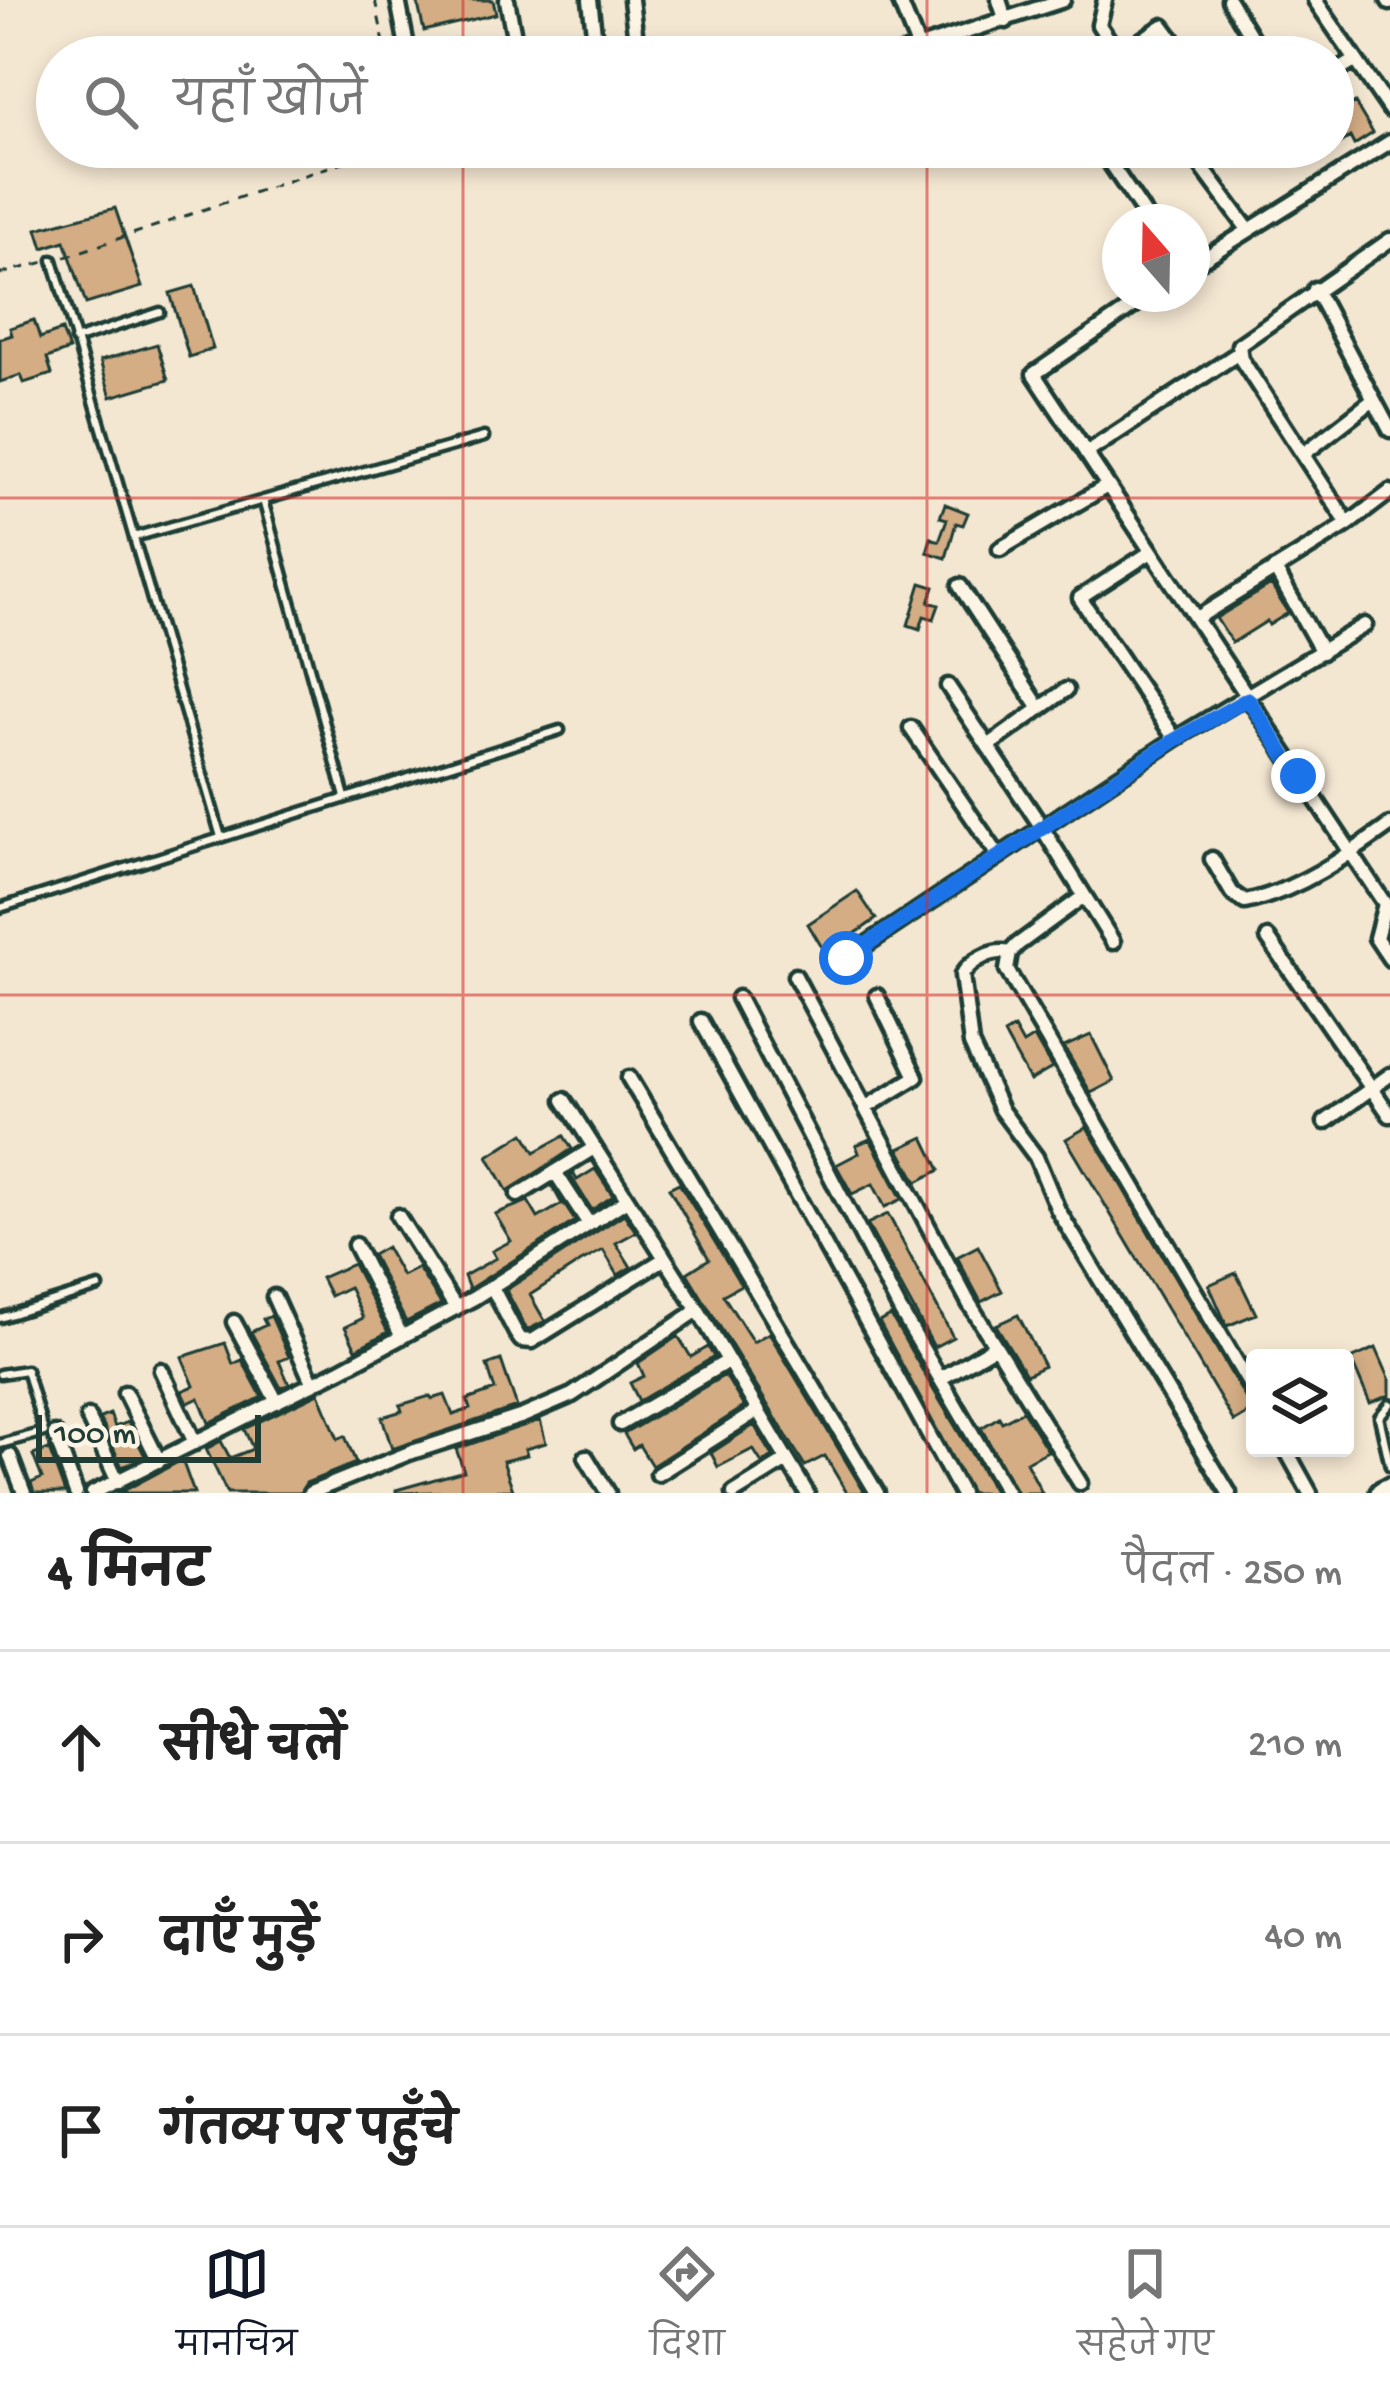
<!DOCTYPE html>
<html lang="hi">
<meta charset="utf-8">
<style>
body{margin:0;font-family:"Gochi Hand","Playpen Sans Deva",sans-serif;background:#f6f6f6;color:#222}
.controls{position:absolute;right:36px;bottom:36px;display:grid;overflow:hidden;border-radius:12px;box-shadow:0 6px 18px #0003}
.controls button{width:108px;height:108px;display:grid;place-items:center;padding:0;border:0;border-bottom:3px solid #e0e0e0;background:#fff;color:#222;font:60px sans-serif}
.compass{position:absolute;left:1102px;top:204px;width:108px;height:108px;border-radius:50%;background:#fff;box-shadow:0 6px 18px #0003;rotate:340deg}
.scale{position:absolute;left:36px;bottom:30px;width:225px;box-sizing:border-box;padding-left:12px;border:6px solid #1f3d34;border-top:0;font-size:33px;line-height:42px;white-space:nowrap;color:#1f3d34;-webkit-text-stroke:9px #fcf5e5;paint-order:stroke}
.stop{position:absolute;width:36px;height:36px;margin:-27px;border:9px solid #1a73e8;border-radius:50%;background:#fff}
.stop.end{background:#1a73e8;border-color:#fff;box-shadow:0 3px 12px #0008}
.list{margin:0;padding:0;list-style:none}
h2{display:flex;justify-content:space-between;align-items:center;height:156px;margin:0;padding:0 48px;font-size:51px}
h2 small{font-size:39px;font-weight:400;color:#767676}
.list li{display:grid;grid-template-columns:78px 1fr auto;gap:36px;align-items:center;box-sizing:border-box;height:192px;padding:0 48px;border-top:3px solid #e0e0e0}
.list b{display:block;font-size:45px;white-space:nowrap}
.list em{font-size:39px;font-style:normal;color:#767676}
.icon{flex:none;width:66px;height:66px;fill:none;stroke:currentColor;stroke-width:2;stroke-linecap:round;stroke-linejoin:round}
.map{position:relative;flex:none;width:1390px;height:1493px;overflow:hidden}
.search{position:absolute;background:#fff;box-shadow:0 6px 18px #0003;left:36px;right:36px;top:36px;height:132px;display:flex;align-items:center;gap:30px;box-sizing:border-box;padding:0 42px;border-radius:66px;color:#767676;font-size:45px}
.sheet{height:732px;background:#fff}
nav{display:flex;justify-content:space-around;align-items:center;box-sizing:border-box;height:168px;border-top:3px solid #e0e0e0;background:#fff;font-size:33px;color:#767676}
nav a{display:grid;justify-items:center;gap:6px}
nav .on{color:#111827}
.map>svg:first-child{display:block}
</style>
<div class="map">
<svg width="1390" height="1493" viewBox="0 0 1390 1493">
<rect width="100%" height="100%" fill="#f4e7d2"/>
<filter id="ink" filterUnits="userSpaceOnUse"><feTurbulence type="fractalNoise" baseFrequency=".00833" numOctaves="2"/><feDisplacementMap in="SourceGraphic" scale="24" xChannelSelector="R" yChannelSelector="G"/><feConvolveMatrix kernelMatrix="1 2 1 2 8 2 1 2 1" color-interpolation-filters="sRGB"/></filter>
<g filter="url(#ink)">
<path fill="#d4ad85" stroke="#1f3d34" stroke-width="3" d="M417 0H493L496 14 424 31Z
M1333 94 1344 110 1355 103 1373 133 1354 145 1350 137 1333 148Z
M115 208 142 287 86 304 65 241 43 248 37 229Z
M194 286 213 349 189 357 170 293Z
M34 320 40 338 62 330 69 350 47 358 52 374 24 383 21 375 0 382V339L12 335 10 328Z
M157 344 168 380 111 397 100 361Z
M945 504 968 513 963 525 956 523 946 558 927 552 931 538 939 541 947 519 940 517Z
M921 583 934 587 929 602 939 605 934 619 924 616 920 629 908 625Z
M1271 585 1288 613 1269 625 1267 621 1232 643 1216 618Z
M857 891 876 919 826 954 808 924Z
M1014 1028 1023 1044 1034 1037 1052 1068 1030 1081 1004 1034Z
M1091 1035 1114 1081 1091 1093 1064 1047Z
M1087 1127 1246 1399 1255 1405V1409L1234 1422 1066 1139Z
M524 1133 535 1152 564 1136 572 1149 508 1192 488 1156Z
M924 1137 940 1170 917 1182 899 1149Z
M870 1139 902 1199 885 1207 873 1184 852 1194 836 1165 859 1153 856 1145Z
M595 1169 613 1196 592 1210 570 1175 573 1173 577 1180Z
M679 1183 741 1285 723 1295 753 1342 769 1333 865 1493H847L825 1456 805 1466 687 1273 709 1259 669 1188Z
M552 1186 575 1221 469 1289 464 1276 496 1258 492 1251 511 1241 495 1214 528 1201 538 1218 562 1204Z
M624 1214 636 1232 616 1243 631 1267 618 1275 603 1250 581 1262 530 1295 545 1321 527 1330 506 1290Z
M888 1214 953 1337 934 1347 867 1224Z
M978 1246 1002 1291 981 1302 957 1257Z
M386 1247 402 1276 418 1268 441 1304 406 1322 372 1255Z
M353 1264 388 1332 356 1349 345 1327 363 1318 349 1287 330 1296 321 1278Z
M1236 1273 1256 1314 1227 1326 1209 1285Z
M1018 1315 1044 1366 1026 1375 996 1325Z
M271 1316 289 1357 279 1361 289 1384 281 1388 251 1332 266 1325 263 1319Z
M891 1316 933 1389 995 1493H971L879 1322Z
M678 1336 691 1357 708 1347 714 1357 639 1401 630 1383 644 1376 638 1363Z
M225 1343 233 1364 242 1360 262 1397 209 1423 199 1398 188 1403 182 1391 194 1386 182 1357Z
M1376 1348 1390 1380V1395L1370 1403 1351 1359Z
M501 1360 517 1407 392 1449 382 1417 402 1411 400 1405 430 1396 432 1399 445 1395 453 1415 470 1409 467 1400 495 1390 487 1365Z
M725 1375 744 1407 652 1466 639 1445 633 1449 624 1434Z
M319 1393 338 1439 345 1436 356 1463 306 1483 300 1493H227L206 1449 221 1441 230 1458 253 1449 244 1429Z
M1023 1411 1048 1451 1026 1462 1042 1493H1017L981 1428 999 1417 1002 1422Z
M110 1414 115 1427 128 1422 145 1456 122 1467 100 1418Z
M540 1420 546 1443 525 1449 527 1455 503 1461 513 1490 396 1493V1490L464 1471 456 1449Z
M754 1425 773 1456 762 1463 753 1449 718 1467 711 1453Z
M49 1449 65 1493H34L31 1483 42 1478 33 1455Z
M182 1460 194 1493H117L123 1491Z"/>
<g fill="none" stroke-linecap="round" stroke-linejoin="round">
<defs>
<path id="lane" d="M53 260 221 837
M75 340 160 312
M263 500 345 797
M134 537 484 437
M0 908 560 730
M0 1318 99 1287
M0 1374 26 1370 44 1432 0 1444
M1390 1404 1379 1417 1390 1466"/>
<path id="street" d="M398 0 409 57
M507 0 518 57
M590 0 597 57
M631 0 638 57
M899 0 919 49
M999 0 1006 21
M1105 0 1099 25 1120 57
M1229 0 1259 50 1249 57
M1315 0 1390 110
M1388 0 1390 3
M1119 55 1163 26 1186 57
M890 57 1063 0
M1333 74 1356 60
M1099 147 1150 222
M1187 147 1247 228
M1192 266 1390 142
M1315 289 1390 430
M1151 294 1034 374 1385 904 1376 938 1390 959
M1086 453 1240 352
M1305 453 1372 401
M1348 524 1241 359 1239 345 1390 240
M1000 549 1107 486
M1151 552 1080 598 1175 739
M1275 569 1322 652
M960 586 1040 709
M1197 618 1348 524 1390 492
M948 686 1041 826 1113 942
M911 728 998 855
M988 746 1066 690
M1212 859 1232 893 1245 902C1298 891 1347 856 1390 825
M1084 896 1017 945 1010 953 1007 970 1255 1394
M1268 938 1390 1115
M1010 953C993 949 971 960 962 975L971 1044 1001 1110 1036 1157 1058 1210 1229 1493
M846 958 1175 739 1365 625
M795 976 969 1303 1080 1483
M738 998 901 1312 1007 1493
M701 1021 961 1493
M629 1078 877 1493
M564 1100 698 1310 807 1493
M865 1108 916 1077 877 996
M1325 1122 1390 1075
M555 1172 589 1224
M518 1195 594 1148
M398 1216 456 1308
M355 1245 402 1337
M492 1287 516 1333 521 1340 532 1341 664 1259
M274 1297 313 1384
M234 1322 277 1402
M161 1370 195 1443
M940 1379 995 1346
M125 1393 159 1461
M88 1417 118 1482
M620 1424 728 1361
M55 1434 76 1493
M1285 1448 1310 1493
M10 1456 24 1493
M586 1457 608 1493
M658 1474 757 1411
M93 1493 340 1370 474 1298 627 1200
M310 1493 409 1453 523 1416 572 1395 698 1310
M734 1493 787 1460"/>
<path id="primary" d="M1382 1493 1390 1489"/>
</defs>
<use href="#lane" stroke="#1f3d34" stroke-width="15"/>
<use href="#street" stroke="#1f3d34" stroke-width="21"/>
<use href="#primary" stroke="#1f3d34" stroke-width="30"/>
<path stroke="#1f3d34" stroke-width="3" stroke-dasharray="9 9" stroke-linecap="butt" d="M375 0 387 57
M65 257 387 147
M0 274 45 262"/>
<use href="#lane" stroke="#fcf5e5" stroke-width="6"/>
<use href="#street" stroke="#fcf5e5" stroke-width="12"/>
<use href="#primary" stroke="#fcf5e5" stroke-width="21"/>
</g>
</g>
<g fill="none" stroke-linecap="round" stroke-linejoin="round" filter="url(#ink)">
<path stroke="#1a73e8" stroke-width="15" d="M846 958 1175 740 1248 699 1298 776"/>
</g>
<path fill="none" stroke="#d62828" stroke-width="3" stroke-opacity="0.55" d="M463 0V57M927 0V57M463 147V1493M927 147V1493M0 498H1390M0 995H1390"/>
</svg>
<div class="controls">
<button><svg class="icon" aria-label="layers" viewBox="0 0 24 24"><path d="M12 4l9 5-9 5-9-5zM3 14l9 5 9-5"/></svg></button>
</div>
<svg class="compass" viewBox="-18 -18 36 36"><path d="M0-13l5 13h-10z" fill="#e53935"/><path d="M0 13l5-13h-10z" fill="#767676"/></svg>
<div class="scale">100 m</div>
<div class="stop" style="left:846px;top:958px"></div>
<div class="stop end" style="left:1298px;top:776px"></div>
<div class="search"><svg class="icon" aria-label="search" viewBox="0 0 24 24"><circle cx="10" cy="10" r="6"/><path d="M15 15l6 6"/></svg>यहाँ खोजें</div>
</div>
<section class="sheet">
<h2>4 मिनट<small>पैदल · 250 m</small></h2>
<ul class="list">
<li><svg class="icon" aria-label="ahead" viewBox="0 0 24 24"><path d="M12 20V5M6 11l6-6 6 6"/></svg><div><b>सीधे चलें</b></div><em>210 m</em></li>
<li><svg class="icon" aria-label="right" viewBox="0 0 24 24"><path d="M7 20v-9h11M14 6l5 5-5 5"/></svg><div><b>दाएँ मुड़ें</b></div><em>40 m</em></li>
<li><svg class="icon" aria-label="arrive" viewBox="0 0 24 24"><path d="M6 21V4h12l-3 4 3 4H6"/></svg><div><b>गंतव्य पर पहुँचे</b></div></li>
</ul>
</section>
<nav>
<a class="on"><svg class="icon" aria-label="map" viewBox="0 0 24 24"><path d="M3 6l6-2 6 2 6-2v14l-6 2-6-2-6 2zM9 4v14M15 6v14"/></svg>मानचित्र</a>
<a><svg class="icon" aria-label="directions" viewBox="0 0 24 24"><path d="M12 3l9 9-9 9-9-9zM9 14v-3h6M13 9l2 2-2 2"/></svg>दिशा</a>
<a><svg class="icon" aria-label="saved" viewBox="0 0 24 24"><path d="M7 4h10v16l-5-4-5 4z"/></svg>सहेजे गए</a>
</nav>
